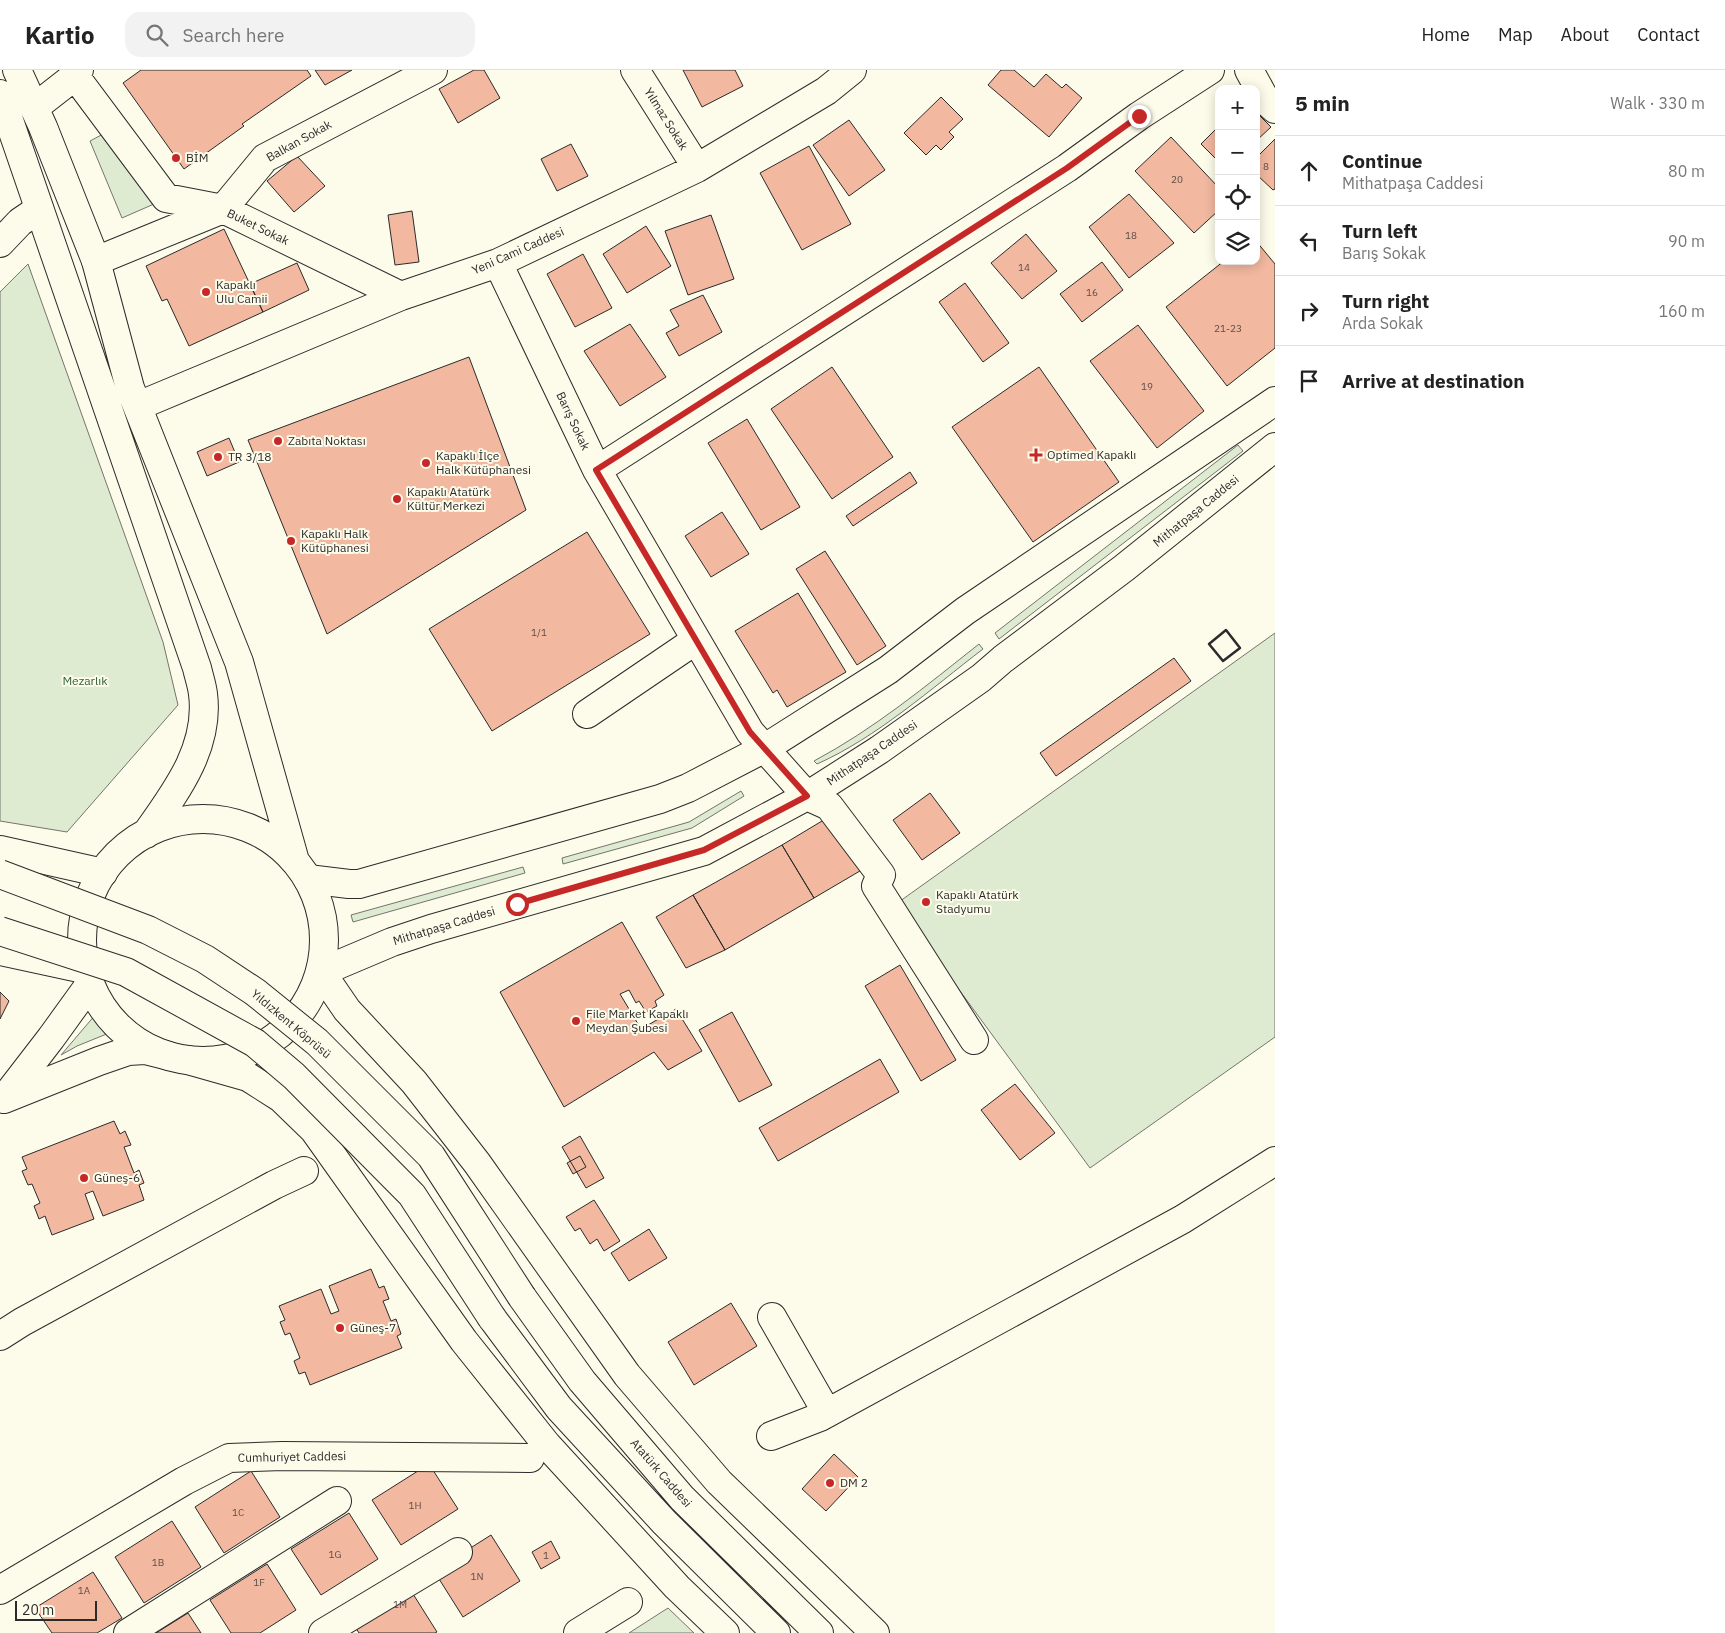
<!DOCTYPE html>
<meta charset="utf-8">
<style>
body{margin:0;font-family:"IBM Plex Sans",sans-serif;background:#f2f2f2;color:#222}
.controls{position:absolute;right:15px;top:15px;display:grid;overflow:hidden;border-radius:10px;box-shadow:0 2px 12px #0003}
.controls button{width:45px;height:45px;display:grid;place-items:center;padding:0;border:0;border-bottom:1px solid #e0e0e0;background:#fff;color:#222;font:25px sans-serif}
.scale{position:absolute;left:15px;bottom:12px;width:82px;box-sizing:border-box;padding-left:5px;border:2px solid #2b2b2b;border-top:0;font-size:14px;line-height:18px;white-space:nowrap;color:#2b2b2b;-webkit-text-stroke:4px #fdfbea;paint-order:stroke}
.stop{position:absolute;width:15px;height:15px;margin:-11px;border:4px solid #c62828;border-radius:50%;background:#fff}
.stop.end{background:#c62828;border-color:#fff;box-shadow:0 1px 5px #0008}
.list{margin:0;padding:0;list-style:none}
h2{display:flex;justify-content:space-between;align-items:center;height:65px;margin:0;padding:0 20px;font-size:21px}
h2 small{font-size:16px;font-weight:400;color:#767676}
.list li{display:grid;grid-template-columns:32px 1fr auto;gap:15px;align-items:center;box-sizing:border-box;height:70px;padding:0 20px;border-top:1px solid #e0e0e0}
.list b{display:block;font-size:19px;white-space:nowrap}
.list p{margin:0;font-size:16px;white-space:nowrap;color:#767676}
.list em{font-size:16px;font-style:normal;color:#767676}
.icon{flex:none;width:28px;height:28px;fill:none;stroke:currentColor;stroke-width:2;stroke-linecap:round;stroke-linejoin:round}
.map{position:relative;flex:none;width:1275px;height:1563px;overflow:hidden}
header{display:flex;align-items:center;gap:30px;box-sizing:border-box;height:70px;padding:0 25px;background:#fff;border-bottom:1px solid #e0e0e0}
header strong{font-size:24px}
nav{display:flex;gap:28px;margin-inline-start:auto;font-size:18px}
.search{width:350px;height:45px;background:#f2f2f2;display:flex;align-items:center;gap:12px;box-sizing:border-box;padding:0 18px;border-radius:15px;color:#767676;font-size:19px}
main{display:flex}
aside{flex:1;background:#fff}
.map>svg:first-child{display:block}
</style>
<header>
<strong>Kartio</strong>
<div class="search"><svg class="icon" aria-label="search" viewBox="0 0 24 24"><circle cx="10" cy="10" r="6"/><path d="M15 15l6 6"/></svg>Search here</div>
<nav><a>Home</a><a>Map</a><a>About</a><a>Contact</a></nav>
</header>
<main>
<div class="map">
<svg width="1275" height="1563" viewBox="0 0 1275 1563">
<rect width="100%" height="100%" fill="#fdfbea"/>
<path fill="#deebd1" stroke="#74746e" d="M105 63 154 134 122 148 90 71Z
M28 194 163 572 178 635 67 762 0 751V222Z
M1238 375 1243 381 999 569 995 563Z
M1275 563V967L1090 1098 896 834Z
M979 574 983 579C932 618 876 668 817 694L814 691C874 659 926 616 979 574Z
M741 721 744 726 692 758 563 794 562 788 689 752Z
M523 797 525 803 353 852 351 845Z
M96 944 114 961 77 976 61 985Z
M668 1538 694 1563H629Z"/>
<path fill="#f2b8a0" stroke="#2b2b2b" d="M141 0H307L311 6 242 54 244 56 184 99 123 13Z
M315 0H352L325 15Z
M474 0H484L500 28 458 53 439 19Z
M683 0H735L743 16 702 37Z
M1001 0H1014L1034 17 1046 4 1062 18 1066 14 1082 28 1049 67 988 15Z
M941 27 963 49 949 62 954 67 941 80 936 75 926 85 904 63Z
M1256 42 1271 57 1256 71Z
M849 50 885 100 849 126 813 75Z
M1219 56V92L1201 74Z
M1171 67 1219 118V140L1194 163 1135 101Z
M1275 69V119L1273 120 1256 104V88Z
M571 74 588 106 557 121 541 89Z
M809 76 851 154 802 180 760 103Z
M297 86 325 116 294 142 267 111Z
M1129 124 1174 173 1129 208 1089 157Z
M412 141 419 192 395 195 388 145Z
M711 145 734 209 688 225 665 161Z
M646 156 671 196 627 223 603 184Z
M224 159 263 242 189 276 167 229 162 231 146 196Z
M1026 164 1057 201 1022 229 991 193Z
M1256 171 1275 194V278L1227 316 1166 237 1224 191H1256Z
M583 184 612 238 575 257 547 204Z
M1102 192 1123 220 1082 252 1060 224Z
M297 193 309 220 263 242 250 214Z
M965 213 1009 273 983 292 939 232Z
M703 225 722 262 679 286 666 263 679 256 670 240Z
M630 254 666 307 620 336 584 281Z
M1138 255 1204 341 1157 378 1090 291Z
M469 287 526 440 327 564 248 370Z
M832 297 893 387 832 429 771 339Z
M1039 297 1119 412 1033 472 952 357Z
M747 349 800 437 761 460 708 373Z
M229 368 239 392 207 406 197 382Z
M910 402 917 413 853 456 846 446Z
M722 442 749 484 711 507 685 466Z
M587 462 650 564 492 661 429 559Z
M825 481 886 576 857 595 796 499Z
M798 523 846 602 787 637 777 620 773 623 735 561Z
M1174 588 1191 611 1056 706 1040 683Z
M930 723 960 763 922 790 893 750Z
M832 745 865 798 814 828 782 775Z
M782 775 814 828 725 880 693 825Z
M693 825 725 880 686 898 656 847Z
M622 852 664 925 655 931 657 936 646 942 639 931 636 933 629 920 620 924 641 959 676 939 702 981 668 1000 654 982 564 1037 500 922Z
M900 895 956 990 921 1011 865 916Z
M0 922 9 931 0 949Z
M732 942 772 1015 739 1032 699 960Z
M880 989 899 1022 778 1091 759 1058Z
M1015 1014 1055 1063 1020 1090 981 1040Z
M114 1051 120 1064 125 1061 131 1075 124 1077 134 1103 139 1100 144 1113 139 1115 144 1130 103 1146 93 1121 85 1124 94 1149 52 1165 45 1146 39 1149 34 1136 40 1133 32 1114 28 1115 22 1101 27 1099 22 1087Z
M580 1066 604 1108 586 1118 562 1077Z
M580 1086 586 1097 573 1104 567 1093Z
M594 1130 620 1171 604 1181 597 1169 590 1174 580 1158 575 1161 566 1147Z
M649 1159 667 1188 629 1211 611 1183Z
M371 1199 379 1218 384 1216 389 1229 383 1231 391 1251 396 1249 401 1264 397 1266 402 1278 310 1315 305 1302 299 1304 294 1291 300 1288 290 1263 285 1265 280 1252 285 1250 279 1236 321 1219 331 1244 339 1241 329 1216Z
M731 1233 757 1276 694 1315 668 1272Z
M834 1384 858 1407 826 1441 802 1419Z
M429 1394 458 1439 401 1475 372 1430Z
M251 1401 280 1447 224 1483 195 1437Z
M349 1443 378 1489 321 1525 291 1479Z
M172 1451 201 1497 144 1533 115 1487Z
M491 1465 520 1511 463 1547 434 1501Z
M551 1471 560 1488 541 1499 532 1482Z
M267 1494 296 1540 260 1563H231L210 1530Z
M93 1502 122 1548 97 1563H52L35 1538Z
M408 1516 437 1562 435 1563H359L352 1552Z
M188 1543 201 1563H156Z"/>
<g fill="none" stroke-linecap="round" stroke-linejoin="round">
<defs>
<path id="minor" d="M635 0 697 98
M1249 0 1266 31 1275 39
M75 6 166 128 223 139 401 226
M34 38 75 6 79 0
M0 173 20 152 39 139
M96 191 223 139 265 88 433 0
M498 193 597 400 750 662 807 726 829 736 881 805 876 816 974 970
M138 336 401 226 498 193 697 98 826 21 852 0
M597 400 1067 98 1139 46 1210 0
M587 644 696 570
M308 809 349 814H359L660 729 688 718 765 678 888 600 965 541 1275 331
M321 902 392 872 431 859 704 781 807 726 879 680 981 608 1003 589 1124 498 1275 377
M4 1029 99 991 128 981 145 980 169 986
M4 1029 51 968 90 914
M772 1247 827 1343
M0 1266 22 1252 274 1115 304 1101
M771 1366 820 1347 1183 1149 1275 1091
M0 1520 184 1411 229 1388 282 1386 530 1388
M128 1563 337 1431
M323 1563 458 1482
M578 1563 628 1532"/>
<path id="major" d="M17 0 43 57 96 191 130 318 239 592 295 791
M0 24 197 598C199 607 202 615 203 624 210 678 175 723 146 764
M82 870a121 121 0 1 1 242 0a121 121 0 1 1-242 0Z"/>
<path id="highway" d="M0 780 103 803
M0 881 84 899
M321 902 347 940 414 1012 477 1093 627 1305 719 1412 875 1563
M188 990 248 1007 281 1028 314 1060 464 1271 547 1375 677 1517 725 1563
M522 1227 582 1311 682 1428 819 1563
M492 1248 559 1338 664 1452 776 1563"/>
</defs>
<use href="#minor" stroke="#2b2b2b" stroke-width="30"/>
<use href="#major" stroke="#2b2b2b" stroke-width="30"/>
<use href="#highway" stroke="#2b2b2b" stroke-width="30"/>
<use href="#minor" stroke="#fdfbea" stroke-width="28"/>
<use href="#major" stroke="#fdfbea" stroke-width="28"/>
<use href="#highway" stroke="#fdfbea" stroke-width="28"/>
<defs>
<path id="highway-bridge" d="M0 804 148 860 205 889 255 922 317 972 431 1086 522 1227
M0 861 126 902 255 973 294 1006 412 1125 492 1248"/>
</defs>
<use href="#highway-bridge" stroke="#2b2b2b" stroke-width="30" stroke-linecap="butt"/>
<use href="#highway-bridge" stroke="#fdfbea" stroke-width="28"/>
<path stroke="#2b2b2b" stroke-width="2.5" d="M1226 560 1240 578 1223 591 1209 574Z"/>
</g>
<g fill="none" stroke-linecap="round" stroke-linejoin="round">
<path stroke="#c62828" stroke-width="6" d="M517 834 704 780 807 726 750 662 596 400 1067 98 1139 46"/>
</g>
<g fill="#c62828" stroke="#fdfbea" stroke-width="2">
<circle cx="176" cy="88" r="5"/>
<circle cx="206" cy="222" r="5"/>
<circle cx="278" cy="371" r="5"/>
<path d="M1033.5 377.5h5v5h5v5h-5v5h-5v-5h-5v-5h5z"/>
<circle cx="218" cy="387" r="5"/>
<circle cx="426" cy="393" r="5"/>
<circle cx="397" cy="429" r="5"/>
<circle cx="291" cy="471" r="5"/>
<circle cx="926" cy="832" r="5"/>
<circle cx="576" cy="951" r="5"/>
<circle cx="84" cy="1108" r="5"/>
<circle cx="340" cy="1258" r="5"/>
<circle cx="830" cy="1413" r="5"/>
</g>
<g text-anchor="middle" stroke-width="4" stroke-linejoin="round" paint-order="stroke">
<g font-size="10" fill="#5d4e48">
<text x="1266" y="100">8</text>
<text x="1177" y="113">20</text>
<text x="1131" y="169">18</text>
<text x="1024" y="201">14</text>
<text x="1092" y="226">16</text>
<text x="1228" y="262">21-23</text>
<text x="1147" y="320">19</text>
<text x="539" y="566">1/1</text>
<text x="415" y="1439">1H</text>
<text x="238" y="1446">1C</text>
<text x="335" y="1488">1G</text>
<text x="546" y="1489">1</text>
<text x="158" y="1496">1B</text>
<text x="477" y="1510">1N</text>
<text x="259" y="1516">1F</text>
<text x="84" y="1524">1A</text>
<text x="400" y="1538">1M</text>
</g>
<g font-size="12" fill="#2b2b2b" stroke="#fdfbea">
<text transform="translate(666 49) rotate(58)" y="4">Yılmaz Sokak</text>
<text transform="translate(299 71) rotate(-29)" y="4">Balkan Sokak</text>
<text transform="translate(258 157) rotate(26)" y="4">Buket Sokak</text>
<text transform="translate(518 181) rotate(-24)" y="4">Yeni Cami Caddesi</text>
<text transform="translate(573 351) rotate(65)" y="4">Barış Sokak</text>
<text transform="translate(1196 441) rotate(-39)" y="4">Mithatpaşa Caddesi</text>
<text transform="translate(872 683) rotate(-34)" y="4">Mithatpaşa Caddesi</text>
<text transform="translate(444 856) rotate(-17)" y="4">Mithatpaşa Caddesi</text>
<text transform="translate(291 954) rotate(40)" y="4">Yıldızkent Köprüsü</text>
<text transform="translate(292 1387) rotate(-1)" y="4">Cumhuriyet Caddesi</text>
<text transform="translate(661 1403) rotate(49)" y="4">Atatürk Caddesi</text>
</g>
<g font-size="12" fill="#2b2b2b" stroke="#fdfbea" text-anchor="start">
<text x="186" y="92">BİM</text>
<text x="216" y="219">Kapaklı<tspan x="216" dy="14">Ulu Camii</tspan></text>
<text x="288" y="375">Zabıta Noktası</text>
<text x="1047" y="389">Optimed Kapaklı</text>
<text x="436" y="390">Kapaklı İlçe<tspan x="436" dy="14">Halk Kütüphanesi</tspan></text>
<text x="228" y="391">TR 3/18</text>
<text x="407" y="426">Kapaklı Atatürk<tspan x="407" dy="14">Kültür Merkezi</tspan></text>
<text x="301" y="468">Kapaklı Halk<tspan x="301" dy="14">Kütüphanesi</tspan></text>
<text x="936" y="829">Kapaklı Atatürk<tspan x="936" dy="14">Stadyumu</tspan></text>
<text x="586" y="948">File Market Kapaklı<tspan x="586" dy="14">Meydan Şubesi</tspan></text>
<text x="94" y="1112">Güneş-6</text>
<text x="350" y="1262">Güneş-7</text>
<text x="840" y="1417">DM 2</text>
</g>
<g font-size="12" fill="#34623c" stroke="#fdfbea">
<text x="85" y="615">Mezarlık</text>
</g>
</g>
</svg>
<div class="controls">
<button>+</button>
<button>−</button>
<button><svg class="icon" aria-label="locate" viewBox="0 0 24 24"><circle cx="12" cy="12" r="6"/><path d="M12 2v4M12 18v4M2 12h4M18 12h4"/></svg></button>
<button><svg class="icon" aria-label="layers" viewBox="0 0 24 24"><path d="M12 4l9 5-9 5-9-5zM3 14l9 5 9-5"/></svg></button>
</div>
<div class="scale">20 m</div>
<div class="stop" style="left:517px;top:834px"></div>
<div class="stop end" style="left:1139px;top:46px"></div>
</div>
<aside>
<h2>5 min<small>Walk · 330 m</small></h2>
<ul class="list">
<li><svg class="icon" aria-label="ahead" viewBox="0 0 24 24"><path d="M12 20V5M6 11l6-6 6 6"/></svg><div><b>Continue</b><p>Mithatpaşa Caddesi</p></div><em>80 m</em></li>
<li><svg class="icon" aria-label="left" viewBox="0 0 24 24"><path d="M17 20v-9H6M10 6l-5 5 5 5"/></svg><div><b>Turn left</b><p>Barış Sokak</p></div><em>90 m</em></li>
<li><svg class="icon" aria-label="right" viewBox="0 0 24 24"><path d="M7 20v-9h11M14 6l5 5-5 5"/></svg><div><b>Turn right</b><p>Arda Sokak</p></div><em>160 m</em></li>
<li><svg class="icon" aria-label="arrive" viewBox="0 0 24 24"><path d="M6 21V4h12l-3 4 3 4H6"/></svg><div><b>Arrive at destination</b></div></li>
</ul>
</aside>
</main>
